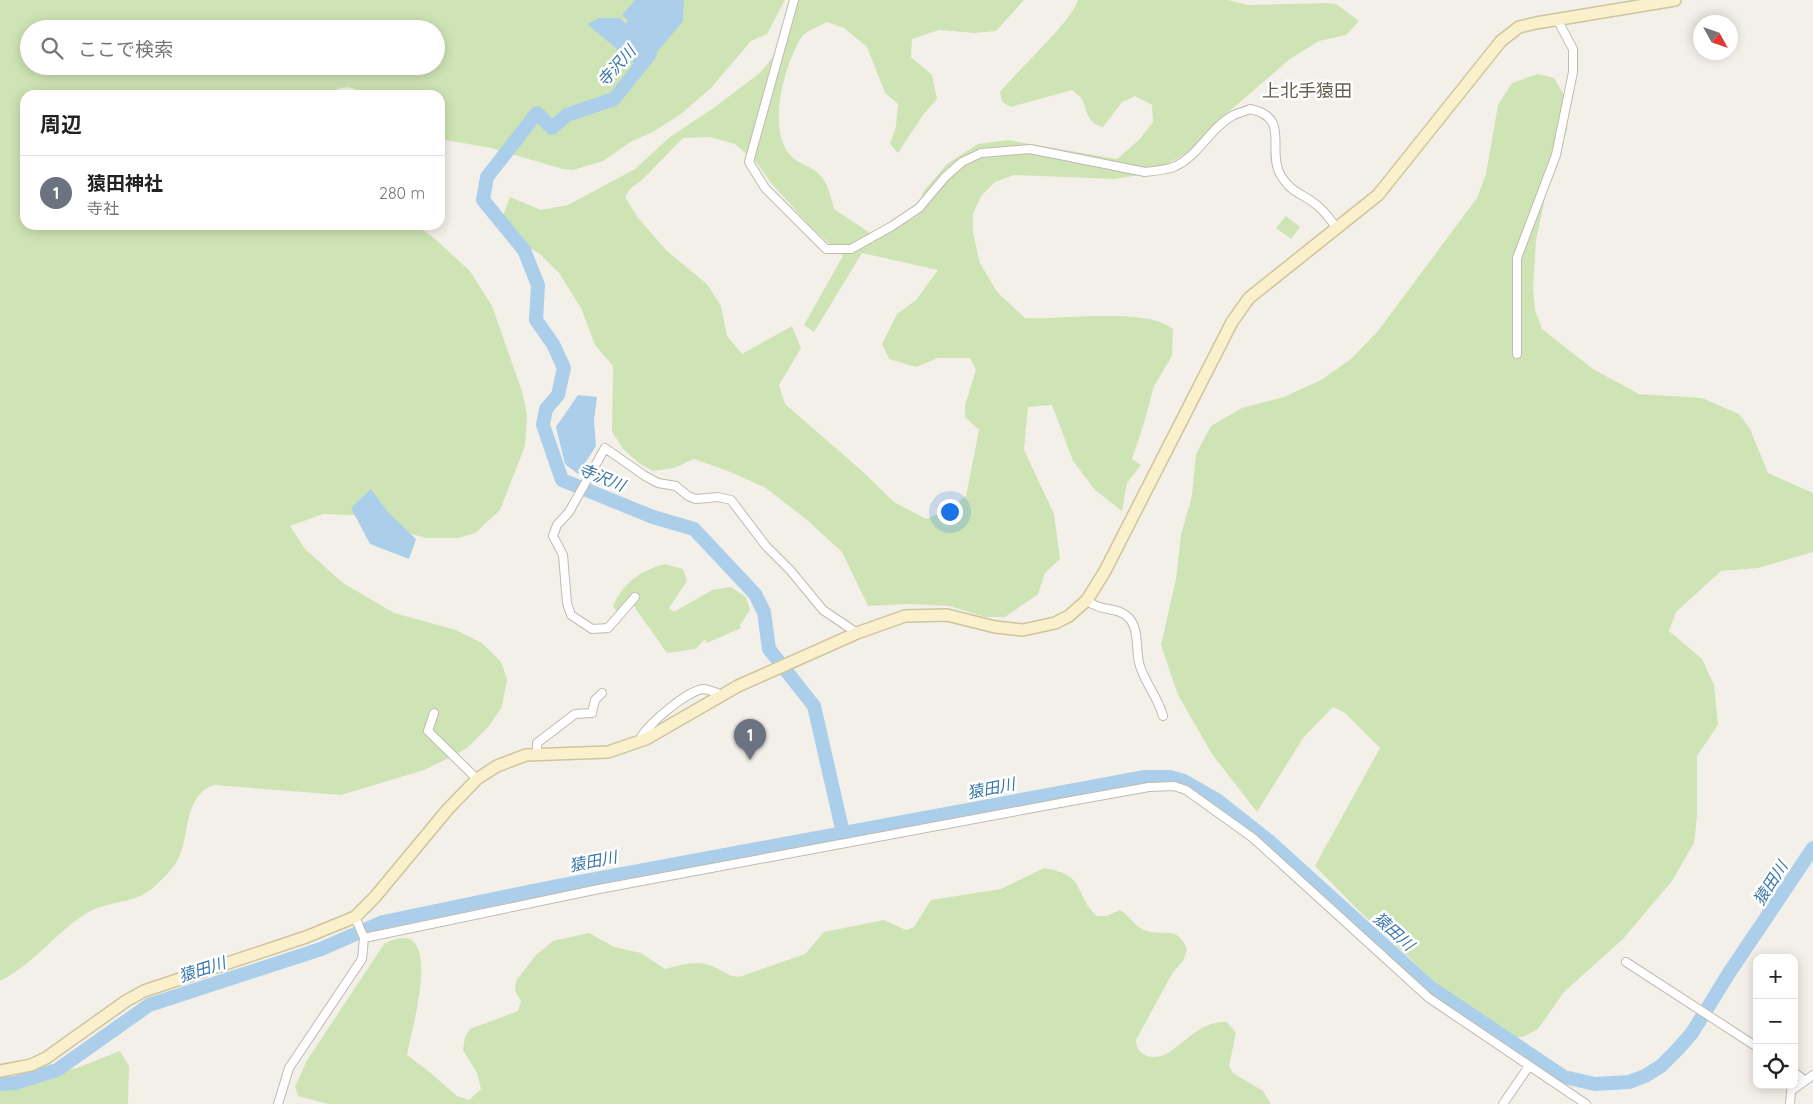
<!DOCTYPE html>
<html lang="ja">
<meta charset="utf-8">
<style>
body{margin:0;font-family:Quicksand,"Noto Sans JP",sans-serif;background:#f6f6f6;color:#222}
.controls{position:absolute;right:15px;bottom:15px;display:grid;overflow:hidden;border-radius:10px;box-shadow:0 2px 12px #0003}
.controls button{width:45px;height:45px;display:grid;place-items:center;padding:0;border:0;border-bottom:1px solid #e0e0e0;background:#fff;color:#222;font:25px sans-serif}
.compass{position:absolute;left:1693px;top:15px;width:45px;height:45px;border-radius:50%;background:#fff;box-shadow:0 2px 12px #0003;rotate:130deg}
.you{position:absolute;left:949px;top:511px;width:18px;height:18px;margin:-12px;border:4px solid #fff;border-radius:50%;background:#1a73e8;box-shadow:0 0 0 8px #1a73e833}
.badge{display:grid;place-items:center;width:32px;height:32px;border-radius:50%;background:#1a73e8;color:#fff;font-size:16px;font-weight:700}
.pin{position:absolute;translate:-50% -41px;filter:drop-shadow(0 1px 2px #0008)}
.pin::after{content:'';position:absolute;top:26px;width:18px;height:15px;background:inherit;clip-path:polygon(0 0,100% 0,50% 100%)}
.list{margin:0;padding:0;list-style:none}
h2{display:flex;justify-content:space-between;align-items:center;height:65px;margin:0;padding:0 20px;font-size:21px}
h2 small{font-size:16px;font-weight:400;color:#767676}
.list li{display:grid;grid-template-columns:32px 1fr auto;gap:15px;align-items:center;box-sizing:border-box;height:75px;padding:0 20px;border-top:1px solid #e0e0e0}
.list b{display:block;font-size:19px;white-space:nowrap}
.list p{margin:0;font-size:16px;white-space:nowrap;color:#767676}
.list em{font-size:16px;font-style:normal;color:#767676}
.icon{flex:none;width:28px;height:28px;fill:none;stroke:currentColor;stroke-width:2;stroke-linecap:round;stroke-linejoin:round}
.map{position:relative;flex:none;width:1813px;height:1104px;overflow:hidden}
.search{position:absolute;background:#fff;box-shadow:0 2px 12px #0003;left:20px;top:20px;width:425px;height:55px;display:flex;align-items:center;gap:12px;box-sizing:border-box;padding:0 18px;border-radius:28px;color:#767676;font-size:19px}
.panel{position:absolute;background:#fff;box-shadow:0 2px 12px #0003;left:20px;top:90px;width:425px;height:140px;border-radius:15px}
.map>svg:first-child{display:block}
</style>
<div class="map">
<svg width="1813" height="1104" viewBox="0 0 1813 1104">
<rect width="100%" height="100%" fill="#f3f0e9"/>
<path fill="#cee4b5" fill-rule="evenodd" d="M0 0H785L767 34 751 41 711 88 681 114 651 133 632 141 603 161 573 170 563 169 491 148 440 139V95H361C350 82 339 88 326 95H25V225H416L435 239 470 271 492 306 522 391 527 415 525 446 500 510 475 533 458 538H426L390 528 353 515 323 514 290 526 305 549 343 583 394 613 456 630 482 643 501 662 507 679 502 707 489 726 467 748 451 757 424 770 341 795 214 785C210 787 204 789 201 793 182 813 190 846 173 867 165 877 150 893 138 897 119 904 98 904 81 917 52 937 32 965 0 981ZM29 29H436V66H29Z
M798 0H1024L996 31 975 33 939 30 912 39 911 57 932 75 937 99 923 115 898 153 890 144 896 126 898 104 885 93 867 47 844 28 827 22C820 26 805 31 801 38 784 66 767 128 790 155 798 164 811 166 819 174 828 183 831 197 834 209L879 239 917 216 923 192 947 164 978 144 1008 140 1117 159 1139 140 1153 122 1152 105 1135 96 1122 102 1103 127C1086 123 1088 111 1082 99 1080 96 1075 93 1072 90L1011 107 1002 102 1000 92C1016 72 1073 20 1078 0H1228L1248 5 1326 3 1336 4 1359 21 1346 35 1319 41 1290 59 1218 121 1188 152 1152 173 1114 179 1014 175 995 182 981 196 973 214V233L980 263 997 292 1025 318C1062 320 1147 307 1173 329L1172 356 1154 386 1144 423 1132 459 1141 465 1127 483 1122 511 1095 490 1073 461 1052 405 1028 407 1024 450 1054 514 1060 559 1045 573 1038 594 1005 617H985L950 606 909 604 868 606 842 552 807 520 766 488 728 471 694 459 674 468 653 471 639 463 624 450 612 432 613 366 595 345 581 308 559 273 540 254 512 238 500 223 510 197 541 210 568 205 635 169 670 137 715 107 761 72 782 45ZM709 137 735 144 757 163 771 183 811 227 843 256 804 325 814 332 862 253 938 270 916 300 897 314 882 344 889 359 916 367 938 358H970L976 370 965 405V417L979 430 966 496 946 511 926 519 894 502 861 470 785 404 779 385 801 348 792 326 742 354 727 336 721 306 707 284 667 251 638 218 625 197 630 189 643 179 683 138Z
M1538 74 1554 78 1564 95 1567 130 1546 193 1536 240 1533 288 1535 310 1542 329 1593 369 1639 394 1702 398 1739 414 1750 429 1768 473 1813 493V552L1758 568 1721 571 1676 612 1669 631 1702 659 1714 685 1718 725 1697 756V816L1694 843 1672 881 1623 939 1564 992 1538 1029 1523 1037H1509L1435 982 1356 908 1315 866 1380 748 1345 713 1333 707 1303 738 1257 812 1212 754 1178 695 1161 645 1176 579 1181 535 1192 496 1196 454 1211 426 1242 408 1284 397 1321 380 1351 359 1378 331 1477 198 1486 174 1498 105 1512 83Z
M1286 216 1300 227 1291 239 1276 228Z
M665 564 683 569 687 581 669 608 674 612 712 590 731 587 746 597 750 610 740 625 741 628 707 643 705 639 696 649 667 653 633 605 621 618 613 606C624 582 640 571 665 564Z
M1044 868C1088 875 1073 894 1097 916H1107L1120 910C1129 915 1133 925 1144 930 1163 938 1176 923 1187 949L1183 961 1173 972 1136 1040C1136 1057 1155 1061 1168 1053 1186 1042 1203 1020 1227 1022L1236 1033 1229 1066 1233 1073 1263 1091 1271 1104H328L298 1096 295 1087 306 1062 384 944C448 910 411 1030 407 1055L427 1070 457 1096 469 1100 481 1089 477 1073 463 1050 465 1037 470 1029 518 1011 521 1001 515 991 516 981 536 955 553 941 589 933 614 947 641 953 665 969C679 966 695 960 709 965 720 968 728 977 739 977L805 954 824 932 884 920 906 930 914 927 931 900 1001 889Z
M120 1051 129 1066 128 1104H0V1077L47 1074 77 1068Z"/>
<path fill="#abcfeb" d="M635 0H684L683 21 642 70 587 24 599 18H620L626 24 628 21 622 15Z
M578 395 597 397 594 420 596 446 578 474 565 464 556 427Z
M371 489 387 511 416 539 409 559 370 544 351 508Z"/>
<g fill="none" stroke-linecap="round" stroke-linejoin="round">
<path stroke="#abcfeb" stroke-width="14" d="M650 54 614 99 567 115 552 128 537 113 487 177 483 200 524 250 538 285 536 320 553 344 564 368 558 395 546 409 543 425 562 480 653 517 694 529 755 594 764 612 769 649 814 706 843 833
M0 1084 15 1083 57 1070 149 1005 321 949 383 922 552 887 1145 777H1170L1184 781 1217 800 1269 841 1430 987 1564 1077 1595 1084 1629 1082 1645 1076 1661 1066 1677 1050 1692 1033 1729 973 1813 848"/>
<defs>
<path id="street" d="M794 0 749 162 765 188 826 249H851L892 226 919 208 945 177 962 162 981 153 1030 149 1145 172C1155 171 1167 170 1176 166 1199 155 1209 129 1232 116 1237 113 1244 112 1250 109 1290 117 1268 148 1279 172 1290 194 1304 193 1319 207 1326 213 1331 221 1337 228
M1517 354V258L1556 155 1573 72V49L1557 19
M635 597 608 628 592 629 571 615 567 603 563 555 553 536 557 525 569 512 605 448 645 476 658 483 676 486 688 496 696 499 718 497 731 500 766 546 790 570 823 610 857 633
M1087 600C1099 612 1118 606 1129 618 1139 629 1136 649 1139 663 1144 682 1158 697 1163 716
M434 713 428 731 477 779
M639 742C642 728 689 689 704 689 710 690 717 693 723 695
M537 755V743L575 714 592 713 595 700 602 693
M364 938 599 889 1071 801 1149 787 1174 786 1186 790 1253 838 1429 998 1586 1104
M1626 962 1757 1047
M1794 1072 1804 1080
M278 1104 289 1068 362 959 364 938 355 917
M1503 1104 1529 1066
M1790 1104 1791 1091 1813 1075"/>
<path id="secondary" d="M0 1071 31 1065 46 1058 126 1001 144 991 306 937 355 917 375 897 448 809 477 779 497 766 526 755 608 752 646 739 738 686 857 633 905 616 947 615 995 627 1023 630 1055 623 1069 616 1087 600 1105 571 1232 322 1249 298 1378 195 1501 41 1519 27 1536 23 1675 0"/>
</defs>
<use href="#street" stroke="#c1bbaf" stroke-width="10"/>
<use href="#secondary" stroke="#cfc49c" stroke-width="14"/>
<use href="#street" stroke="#fff" stroke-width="8"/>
<use href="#secondary" stroke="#faf0cc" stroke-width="11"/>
</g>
<g text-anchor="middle" stroke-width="5" stroke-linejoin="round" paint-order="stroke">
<g font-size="16" font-style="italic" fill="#3977aa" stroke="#fff">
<text transform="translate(616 66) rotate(-48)" y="6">寺沢川</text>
<text transform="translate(602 477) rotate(22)" y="6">寺沢川</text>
<text transform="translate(991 788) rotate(-11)" y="6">猿田川</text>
<text transform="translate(593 861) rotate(-11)" y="6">猿田川</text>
<text transform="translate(1770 883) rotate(-57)" y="6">猿田川</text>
<text transform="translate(1394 931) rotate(42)" y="6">猿田川</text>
<text transform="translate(202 969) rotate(-18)" y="6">猿田川</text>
</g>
<g font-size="18" fill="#685f50" stroke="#fff">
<text x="1307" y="97">上北手猿田</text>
</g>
</g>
</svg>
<div class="controls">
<button>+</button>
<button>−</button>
<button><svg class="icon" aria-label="locate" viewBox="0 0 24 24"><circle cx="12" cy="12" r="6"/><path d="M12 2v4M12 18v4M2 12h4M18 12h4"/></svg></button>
</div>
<svg class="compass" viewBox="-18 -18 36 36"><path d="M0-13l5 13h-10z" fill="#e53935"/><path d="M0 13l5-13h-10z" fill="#767676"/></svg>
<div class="you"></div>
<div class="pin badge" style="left:750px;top:760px;background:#6b7280">1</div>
<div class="search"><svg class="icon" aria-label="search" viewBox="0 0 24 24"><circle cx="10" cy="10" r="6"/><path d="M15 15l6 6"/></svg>ここで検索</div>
<section class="panel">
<h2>周辺<small></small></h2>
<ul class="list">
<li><span class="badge" style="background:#6b7280">1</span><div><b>猿田神社</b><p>寺社</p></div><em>280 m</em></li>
</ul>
</section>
</div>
